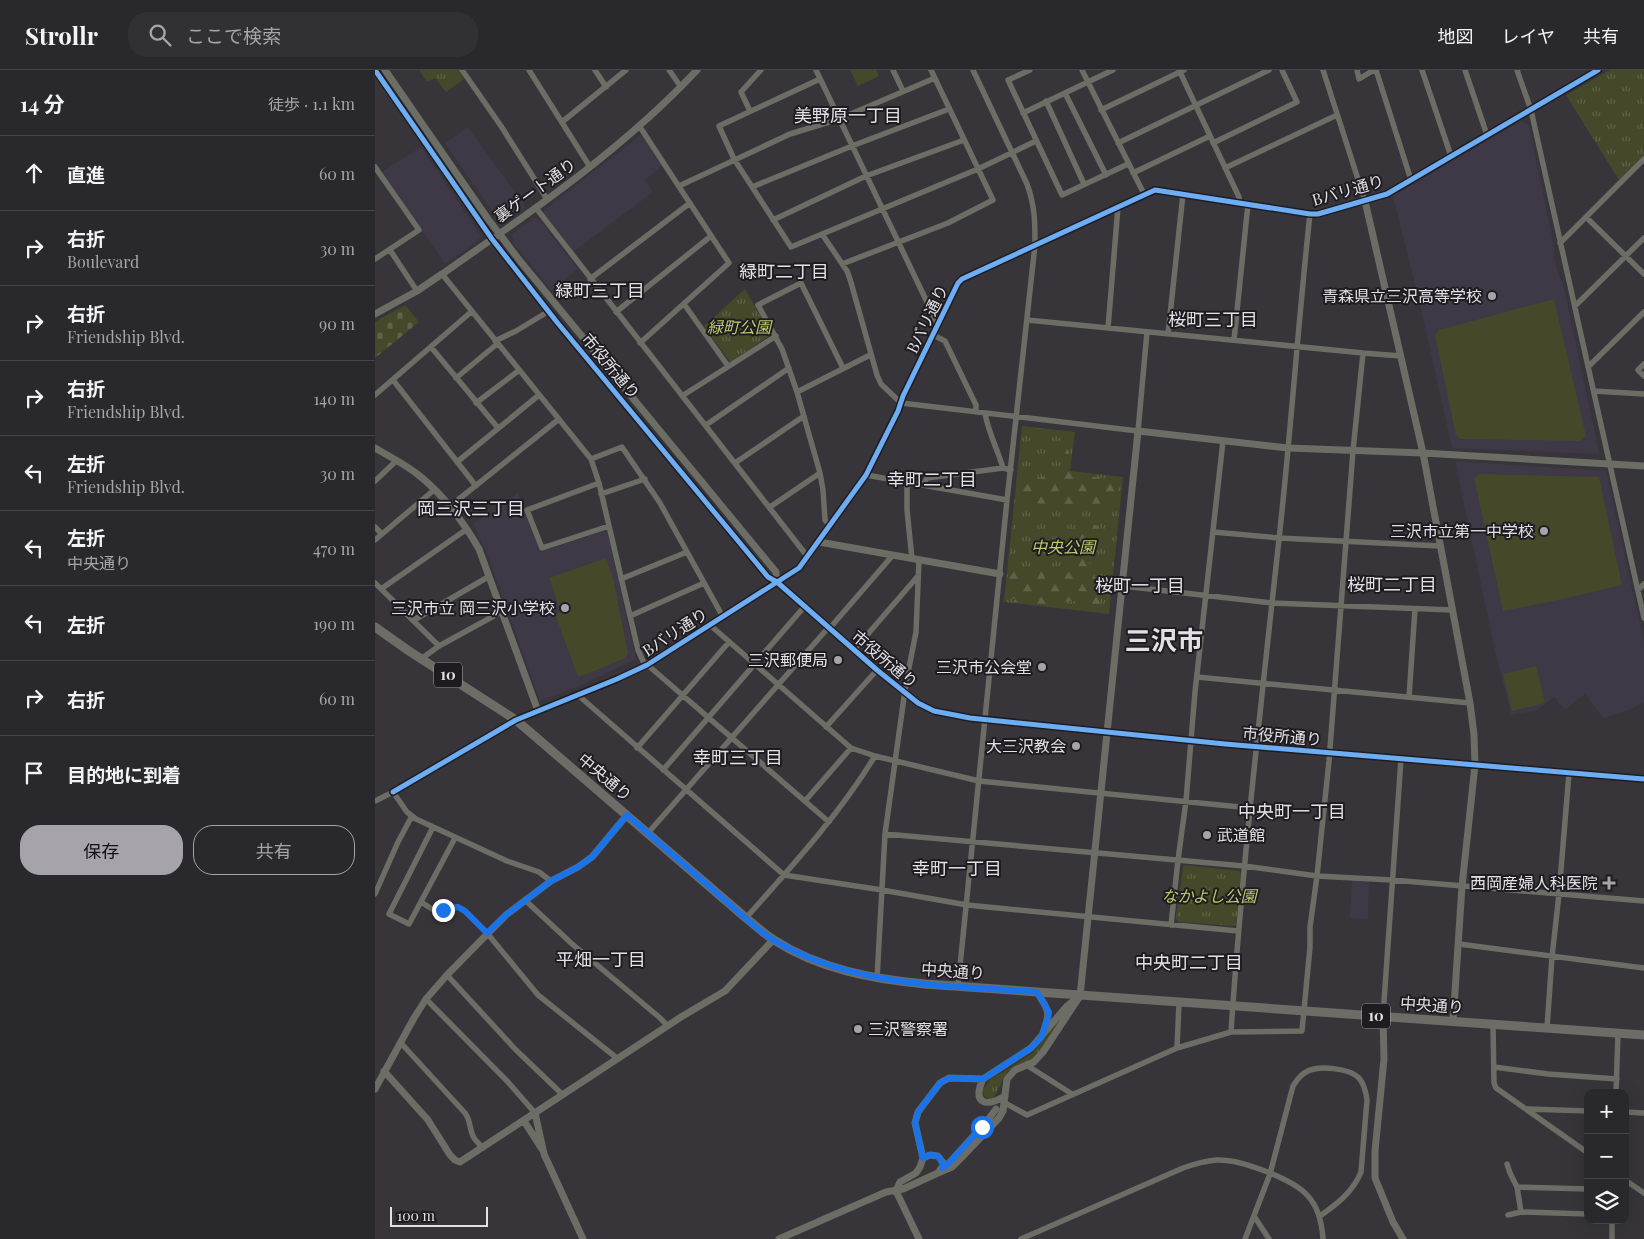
<!DOCTYPE html>
<html lang="ja">
<meta charset="utf-8">
<style>
body{margin:0;font-family:"Playfair Display","Noto Sans JP",serif;background:#313034;color:#f1f3f6}
.controls{position:absolute;right:15px;bottom:15px;display:grid;overflow:hidden;border-radius:10px;box-shadow:0 5px 20px #0002}
.controls button{width:45px;height:45px;display:grid;place-items:center;padding:0;border:0;border-bottom:1px solid #454448;background:#29282c;color:#f1f3f6;font:25px sans-serif}
.scale{position:absolute;left:15px;bottom:12px;width:98px;box-sizing:border-box;padding-left:5px;border:2px solid #e2e0e6;border-top:0;font-size:14px;line-height:18px;white-space:nowrap;color:#e2e0e6;-webkit-text-stroke:4px #1e1c20;paint-order:stroke}
.stop{position:absolute;width:15px;height:15px;margin:-11px;border:4px solid #1a73e8;border-radius:50%;background:#fff}
.stop.end{background:#1a73e8;border-color:#fff;box-shadow:0 1px 5px #0008}
.list{margin:0;padding:0;list-style:none}
h2{display:flex;justify-content:space-between;align-items:center;height:65px;margin:0;padding:0 20px;font-size:21px}
h2 small{font-size:16px;font-weight:400;color:#a5a6a9}
.list li{display:grid;grid-template-columns:32px 1fr auto;gap:15px;align-items:center;box-sizing:border-box;height:75px;padding:0 20px;border-top:1px solid #454448}
.list b{display:block;font-size:19px;white-space:nowrap}
.list p{margin:0;font-size:16px;white-space:nowrap;color:#a5a6a9}
.list em{font-size:16px;font-style:normal;color:#a5a6a9}
.actions{display:flex;gap:10px;padding:15px 20px}
.actions a{flex:1;padding:11px 0;border:1px solid #a6a4aa;border-radius:20px;text-align:center;font-size:18px;color:#a6a4aa}
.actions .main{background:#a6a4aa;color:#111}
.icon{flex:none;width:28px;height:28px;fill:none;stroke:currentColor;stroke-width:2;stroke-linecap:round;stroke-linejoin:round}
.map{position:relative;flex:none;width:1269px;height:1169px;overflow:hidden}
header{display:flex;align-items:center;gap:30px;box-sizing:border-box;height:70px;padding:0 25px;background:#29282c;border-bottom:1px solid #454448}
header strong{font-size:24px}
nav{display:flex;gap:28px;margin-inline-start:auto;font-size:18px}
.search{width:350px;height:45px;background:#313034;display:flex;align-items:center;gap:12px;box-sizing:border-box;padding:0 18px;border-radius:20px;color:#a5a6a9;font-size:19px}
main{display:flex}
aside{flex:1;background:#29282c}
.map>svg:first-child{display:block}
</style>
<header>
<strong>Strollr</strong>
<div class="search"><svg class="icon" aria-label="search" viewBox="0 0 24 24"><circle cx="10" cy="10" r="6"/><path d="M15 15l6 6"/></svg>ここで検索</div>
<nav><a>地図</a><a>レイヤ</a><a>共有</a></nav>
</header>
<main>
<aside>
<h2>14 分<small>徒歩 · 1.1 km</small></h2>
<ul class="list">
<li><svg class="icon" aria-label="ahead" viewBox="0 0 24 24"><path d="M12 20V5M6 11l6-6 6 6"/></svg><div><b>直進</b></div><em>60 m</em></li>
<li><svg class="icon" aria-label="right" viewBox="0 0 24 24"><path d="M7 20v-9h11M14 6l5 5-5 5"/></svg><div><b>右折</b><p>Boulevard</p></div><em>30 m</em></li>
<li><svg class="icon" aria-label="right" viewBox="0 0 24 24"><path d="M7 20v-9h11M14 6l5 5-5 5"/></svg><div><b>右折</b><p>Friendship Blvd.</p></div><em>90 m</em></li>
<li><svg class="icon" aria-label="right" viewBox="0 0 24 24"><path d="M7 20v-9h11M14 6l5 5-5 5"/></svg><div><b>右折</b><p>Friendship Blvd.</p></div><em>140 m</em></li>
<li><svg class="icon" aria-label="left" viewBox="0 0 24 24"><path d="M17 20v-9H6M10 6l-5 5 5 5"/></svg><div><b>左折</b><p>Friendship Blvd.</p></div><em>30 m</em></li>
<li><svg class="icon" aria-label="left" viewBox="0 0 24 24"><path d="M17 20v-9H6M10 6l-5 5 5 5"/></svg><div><b>左折</b><p>中央通り</p></div><em>470 m</em></li>
<li><svg class="icon" aria-label="left" viewBox="0 0 24 24"><path d="M17 20v-9H6M10 6l-5 5 5 5"/></svg><div><b>左折</b></div><em>190 m</em></li>
<li><svg class="icon" aria-label="right" viewBox="0 0 24 24"><path d="M7 20v-9h11M14 6l5 5-5 5"/></svg><div><b>右折</b></div><em>60 m</em></li>
<li><svg class="icon" aria-label="arrive" viewBox="0 0 24 24"><path d="M6 21V4h12l-3 4 3 4H6"/></svg><div><b>目的地に到着</b></div></li>
</ul>
<div class="actions"><a class="main">保存</a><a>共有</a></div>
</aside>
<div class="map">
<svg width="1269" height="1169" viewBox="0 0 1269 1169">
<defs>
<pattern id="grass-tufts" width="24" height="20" patternUnits="userSpaceOnUse" patternTransform="scale(1.25)"><rect width="24" height="20" fill="#45492a"/><path d="M3 7l-1-3M5 7V3M7 7l1-3M15 17l-1-3M17 17v-4M19 17l1-3" fill="none" stroke="#606349"/></pattern>
<pattern id="forest-firs" width="22" height="20" patternUnits="userSpaceOnUse" patternTransform="scale(1.25)"><rect width="22" height="20" fill="#45492a"/><path d="M5 1l3.5 6h-7zM16 11l3.5 6h-7z" fill="#606349"/></pattern>
<pattern id="cemetery-stones" width="16" height="16" patternUnits="userSpaceOnUse" patternTransform="scale(1.25)"><rect width="16" height="16" fill="#45492a"/><path d="M2 7V4a2 2 0 0 1 4 0v3zM10 15v-3a2 2 0 0 1 4 0v3z" fill="#606349"/></pattern>
</defs>
<rect width="100%" height="100%" fill="#37353a"/>
<path fill="#3f3846" d="M1146 51 1154 55 1179 176V188L1183 204 1188 213 1224 383 1222 384 1077 378 1046 239 1018 126Z
M93 57 151 137 127 153 124 152 70 73Z
M266 65 287 96 270 110 278 122 198 182 168 143V141Z
M46 77 105 164V169L70 194 7 102Z
M159 148H163L203 199 176 220 138 173 137 164Z
M1080 391 1231 401 1269 573V632L1252 641 1228 648 1210 624 1190 640 1179 627 1162 640 1136 645 1119 576Z
M143 423 166 482 232 460 261 589 207 615 165 631 113 486 99 456 100 453Z
M977 809 994 810 993 850 975 848Z"/>
<path fill="url(#grass-tufts)" d="M44 0H83L89 9 71 22 60 8 52 12Z
M1235 0H1269V85L1244 110 1191 25Z
M370 219 396 265 355 292 329 256Z
M647 356 700 362 695 401 748 407 734 544 629 532Z
M810 795 864 801 866 803 861 856 804 852 801 849 808 797Z
M688 943 690 944C681 958 672 975 661 986 652 995 639 995 631 1004 626 1011 624 1021 618 1028L614 1029 609 1026 608 1020 615 1010 658 983Z"/>
<path fill="url(#forest-firs)" d="M691 378C698 385 692 395 695 404L743 410 742 430 739 437 732 439 722 437 669 434 653 431 648 428 646 408 649 400 665 408 670 406 675 399 688 400Z
M714 451 723 457 712 489 719 500 721 516 726 517 725 536 710 534 708 538 703 537 700 531C694 530 691 531 687 535L640 532V529L631 527 635 485H639L640 492 649 499 657 496H677L684 504 703 477 708 455Z"/>
<path fill="url(#cemetery-stones)" d="M30 235 44 252 0 288V252Z"/>
<path fill="#45492a" d="M475 0H501L504 6 483 16Z
M1179 229 1211 366 1205 371 1085 369 1081 365 1060 265 1064 260Z
M1104 404 1224 407 1247 515 1174 532 1128 541 1099 408Z
M231 488 238 508 253 583 250 588 217 602 203 607 180 544 186 542 174 508Z
M1161 596 1170 633 1137 641 1128 604Z"/>
<g fill="none" stroke-linecap="round" stroke-linejoin="round">
<path stroke="#6c6d65" stroke-width="5.5" d="M87 0 126 56 172 129
M154 0 215 97
M220 0 231 17
M294 0 306 17
M441 0 563 255
M518 0 528 21
M655 0 633 10 687 125 753 94
M707 0 769 124
M804 0 864 127V133
M948 0 990 131
M982 0 984 9 999 0
M1001 0 1036 110
M1047 0 1076 86
M1090 0 1112 65
M1142 0 1156 40 1269 548
M445 9 344 56 359 89 416 177 603 99 661 71
M690 23 731 105
M671 31 709 114
M726 40 809 0
M375 41 366 22 386 0
M648 43 738 0
M187 52 251 0
M265 57 354 193 265 273
M743 73 894 0
M838 73 922 32 907 0
M0 97 44 160 0 189
M850 98 962 45
M758 103 835 66
M304 116 415 64 464 49 560 8
M377 117 477 76 574 39
M161 138 432 486
M1212 148 1269 204
M398 150 491 106 589 70
M447 164 472 201 475 209 502 305 506 314 526 333 763 361 772 262
M1185 173 1269 89
M15 180 42 221
M467 194 573 153 618 130 556 0
M67 204 216 389 224 413 263 580 268 591 454 752
M215 209 315 133
M309 234 353 296
M1200 236 1269 168
M241 242 336 166
M652 250 988 283 978 381 954 691 942 806 935 857V877L927 961 856 962 802 978
M733 258 743 137
M793 264 808 124
M558 265 570 271 601 335V342
M859 270 873 134
M120 271 141 261 174 241
M56 277 123 358
M988 283 1026 286
M1269 294 1263 300 1269 306
M1213 297 1269 242
M81 308 122 274
M18 310 101 416
M1219 321 1269 324
M422 322 495 285
M0 325 96 242
M307 326 401 266
M101 333 143 301
M610 343C613 362 623 380 628 398
M331 355 414 298
M216 389 247 377 285 433 348 547
M82 392 164 325
M360 393 429 346
M491 405 632 430
M0 411 21 391
M532 412V440L537 489
M224 413 152 440 167 478 234 456
M548 415 552 408 628 398 636 400
M226 424 270 409
M74 437 184 349
M395 437 445 403
M455 456 450 450 448 420 445 403 422 322 407 279 383 235 426 213 468 298
M0 457 7 464
M838 462 904 468 1065 476
M0 470 59 420
M544 490 541 562 531 613 510 764 869 796 942 806 1017 810 1269 831
M246 509 312 482
M0 513 64 576
M748 516 897 533 1078 540
M6 519 92 459
M1263 520 1269 514
M255 546 329 513
M39 550 113 507
M335 555 476 678 500 686C464 745 417 796 371 848
M454 559 518 485
M479 580 543 506
M46 589 64 576 126 542
M822 607 1095 633
M203 625 409 805 507 820 592 835 863 861
M1034 627 1040 539
M451 657 502 600
M262 678 354 572
M500 686 604 711 875 738
M288 700 429 537
M0 731 18 722 32 742 41 749 132 791 164 802 176 811
M430 731 476 678
M58 757 14 844 34 854 80 768
M273 763 453 558
M0 824 23 772 37 746
M150 830 196 873 284 947 293 956
M46 832 60 841 83 837 90 841 112 863 163 925 243 989
M796 855 803 790 811 731 820 622 848 371
M1084 874 1269 898
M72 905 140 979 188 1025
M502 909 510 764
M583 916 632 430 660 175C660 152 660 136 652 114L598 0
M51 929 133 1012 160 1043
M1008 946 1026 689
M1118 955 1119 1013 1121 1018 1213 1083
M1172 958 1177 887 1184 824 1194 703
M856 962C867 798 886 634 904 469 916 361 923 253 935 144
M25 972 90 1043C96 1051 94 1059 99 1068 101 1071 105 1075 108 1078
M653 996 697 1024
M1119 997 1173 1004 1242 1009
M1241 1023 1243 963
M630 1033 652 1045 802 978 804 933
M1152 1039 1213 1041
M1250 1042 1269 1043
M1132 1094 1135 1103 1142 1117 1146 1142
M1250 1110 1269 1123
M1142 1117 1213 1119
M1133 1145 1146 1142 1213 1144
M879 1146 894 1169
M646 1169 808 1098C819 1094 830 1091 842 1090 865 1089 918 1109 933 1126 944 1138 947 1154 948 1169
M870 1169 895 1104 918 1016C922 1010 925 1005 931 1002 944 995 974 998 984 1008 989 1014 991 1022 992 1030L986 1102C978 1122 962 1134 945 1146
M1237 1169V1150"/>
<path stroke="#6c6d65" stroke-width="7" d="M0 0 117 169 181 251 393 507 402 512 502 600 543 633 559 641 595 648 850 674 1269 709
M10 0 113 149 145 191 401 502 402 512
M990 131 1048 383 1095 633 1099 665 1100 695 1087 816 1078 952
M0 244 42 221 67 204C156 142 247 80 322 0
M0 378C15 387 32 395 46 407 69 426 89 453 104 479L163 641
M444 472 625 504
M18 722 141 650 242 609 272 595 424 498 491 405 523 341 528 326 583 213 587 209 780 120 935 144H943L1012 124 1223 0
M662 922C674 942 676 940 668 963
M1008 946 1009 989 1000 1081V1108L1018 1152 1028 1169
M9 1001 53 1050 75 1085 80 1090 85 1092 306 947 350 921 398 870
M608 1009C597 1033 610 1038 630 1026
M0 1019 39 948 51 929 72 905 131 845 176 811 203 797 217 787 252 745
M160 1043 169 1084 208 1169
M149 1051 167 1079
M548 1088 555 1085 563 1086 569 1094 565 1100
M569 1096 574 1093 612 1051 621 1039
M521 1121 525 1112 541 1103 545 1097 548 1088 540 1053 543 1042 565 1013 574 1008 608 1009 656 978 692 936 701 929
M521 1121 544 1169
M404 1169 511 1122 528 1119 563 1103 577 1097 588 1086 624 1048 628 1041 632 1009 640 1000 659 992 668 982 705 926 763 361 913 378 1048 383 1269 396"/>
<path stroke="#6d6c66" stroke-width="9" d="M0 557 34 581 141 650 371 848C380 855 389 864 399 870 444 899 497 909 550 914L1269 965"/>
<defs>
<path id="cycleway" d="M0 0 117 169 181 251 393 507 402 512 502 600 543 633 559 641 595 648 850 674 1269 709
M18 722 141 650 242 609 272 595 424 498 491 405 523 341 528 326 583 213 587 209 780 120 935 144H943L1012 124 1223 0"/>
</defs>
<use href="#cycleway" stroke="#1e1c20" stroke-width="8"/>
<use href="#cycleway" stroke="#6dadf4" stroke-width="5"/>
</g>
<g fill="none" stroke-linecap="round" stroke-linejoin="round">
<path stroke="#1a73e8" stroke-width="6" d="M68 840 83 837 90 841 112 863 131 845 176 811 203 797 217 787 252 745C283 772 313 798 344 825 362 840 380 859 400 871 481 918 572 915 662 922L674 942 673 948 666 968 656 978 608 1009 574 1008 565 1013 543 1042 540 1053 541 1058 548 1088 555 1085 563 1086 568 1094 567 1098 574 1093 607 1057"/>
</g>
<g fill="#a6a4aa" stroke="#1e1c20" stroke-width="2">
<circle cx="1117" cy="226" r="5"/>
<circle cx="1169" cy="461" r="5"/>
<circle cx="190" cy="538" r="5"/>
<circle cx="463" cy="590" r="5"/>
<circle cx="667" cy="597" r="5"/>
<circle cx="701" cy="676" r="5"/>
<circle cx="832" cy="765" r="5"/>
<path d="M1231.5 805.5h5v5h5v5h-5v5h-5v-5h-5v-5h5z"/>
<circle cx="483" cy="959" r="5"/>
</g>
<g text-anchor="middle" stroke-width="4" stroke-linejoin="round" paint-order="stroke">
<g fill="#1e1c20" stroke="#a7a5ab" stroke-width="1">
<rect x="59" y="592.5" width="28" height="25" rx="4"/>
<rect x="987" y="933.5" width="28" height="25" rx="4"/>
</g>
<g font-size="15" font-weight="bold" fill="#e2e0e6">
<text x="73" y="610">10</text>
<text x="1001" y="951">10</text>
</g>
<g font-size="16" fill="#e2e0e6" stroke="#1e1c20">
<text transform="translate(160 120) rotate(-36)" y="6">裏ゲート通り</text>
<text transform="translate(973 120) rotate(-16)" y="6">Bバリ通り</text>
<text transform="translate(552 249) rotate(-64)" y="6">Bバリ通り</text>
<text transform="translate(236 296) rotate(50)" y="6">市役所通り</text>
<text transform="translate(300 562) rotate(-33)" y="6">Bバリ通り</text>
<text transform="translate(510 589) rotate(40)" y="6">市役所通り</text>
<text transform="translate(907 666) rotate(5)" y="6">市役所通り</text>
<text transform="translate(230 707) rotate(40)" y="6">中央通り</text>
<text transform="translate(578 901) rotate(4)" y="6">中央通り</text>
<text transform="translate(1057 935) rotate(4)" y="6">中央通り</text>
</g>
<g font-size="16" fill="#e2e0e6" stroke="#1e1c20" text-anchor="end">
<text x="1107" y="232">青森県立三沢高等学校</text>
<text x="1159" y="467">三沢市立第一中学校</text>
<text x="180" y="544">三沢市立 岡三沢小学校</text>
<text x="453" y="596">三沢郵便局</text>
<text x="657" y="603">三沢市公会堂</text>
<text x="691" y="682">大三沢教会</text>
<text x="842" y="771" text-anchor="start">武道館</text>
<text x="1223" y="819">西岡産婦人科医院</text>
<text x="493" y="965" text-anchor="start">三沢警察署</text>
</g>
<g font-size="16" font-style="italic" fill="#bfcb6b" stroke="#1e1c20">
<text x="364" y="263">緑町公園</text>
<text x="688" y="483">中央公園</text>
<text x="834" y="832">なかよし公園</text>
</g>
<g font-size="18" fill="#e2e0e6" stroke="#1e1c20">
<text x="473" y="52">美野原一丁目</text>
<text x="409" y="208">緑町二丁目</text>
<text x="225" y="227">緑町三丁目</text>
<text x="838" y="256">桜町三丁目</text>
<text x="557" y="416">幸町二丁目</text>
<text x="96" y="445">岡三沢三丁目</text>
<text x="1017" y="521">桜町二丁目</text>
<text x="765" y="522">桜町一丁目</text>
<text x="363" y="694">幸町三丁目</text>
<text x="917" y="748">中央町一丁目</text>
<text x="582" y="805">幸町一丁目</text>
<text x="226" y="896">平畑一丁目</text>
<text x="814" y="899">中央町二丁目</text>
</g>
<g font-size="26" font-weight="bold" fill="#e2e0e6" stroke="#1e1c20">
<text x="789" y="580">三沢市</text>
</g>
</g>
</svg>
<div class="controls">
<button>+</button>
<button>−</button>
<button><svg class="icon" aria-label="layers" viewBox="0 0 24 24"><path d="M12 4l9 5-9 5-9-5zM3 14l9 5 9-5"/></svg></button>
</div>
<div class="scale">100 m</div>
<div class="stop" style="left:607px;top:1057px"></div>
<div class="stop end" style="left:68px;top:840px"></div>
</div>
</main>
